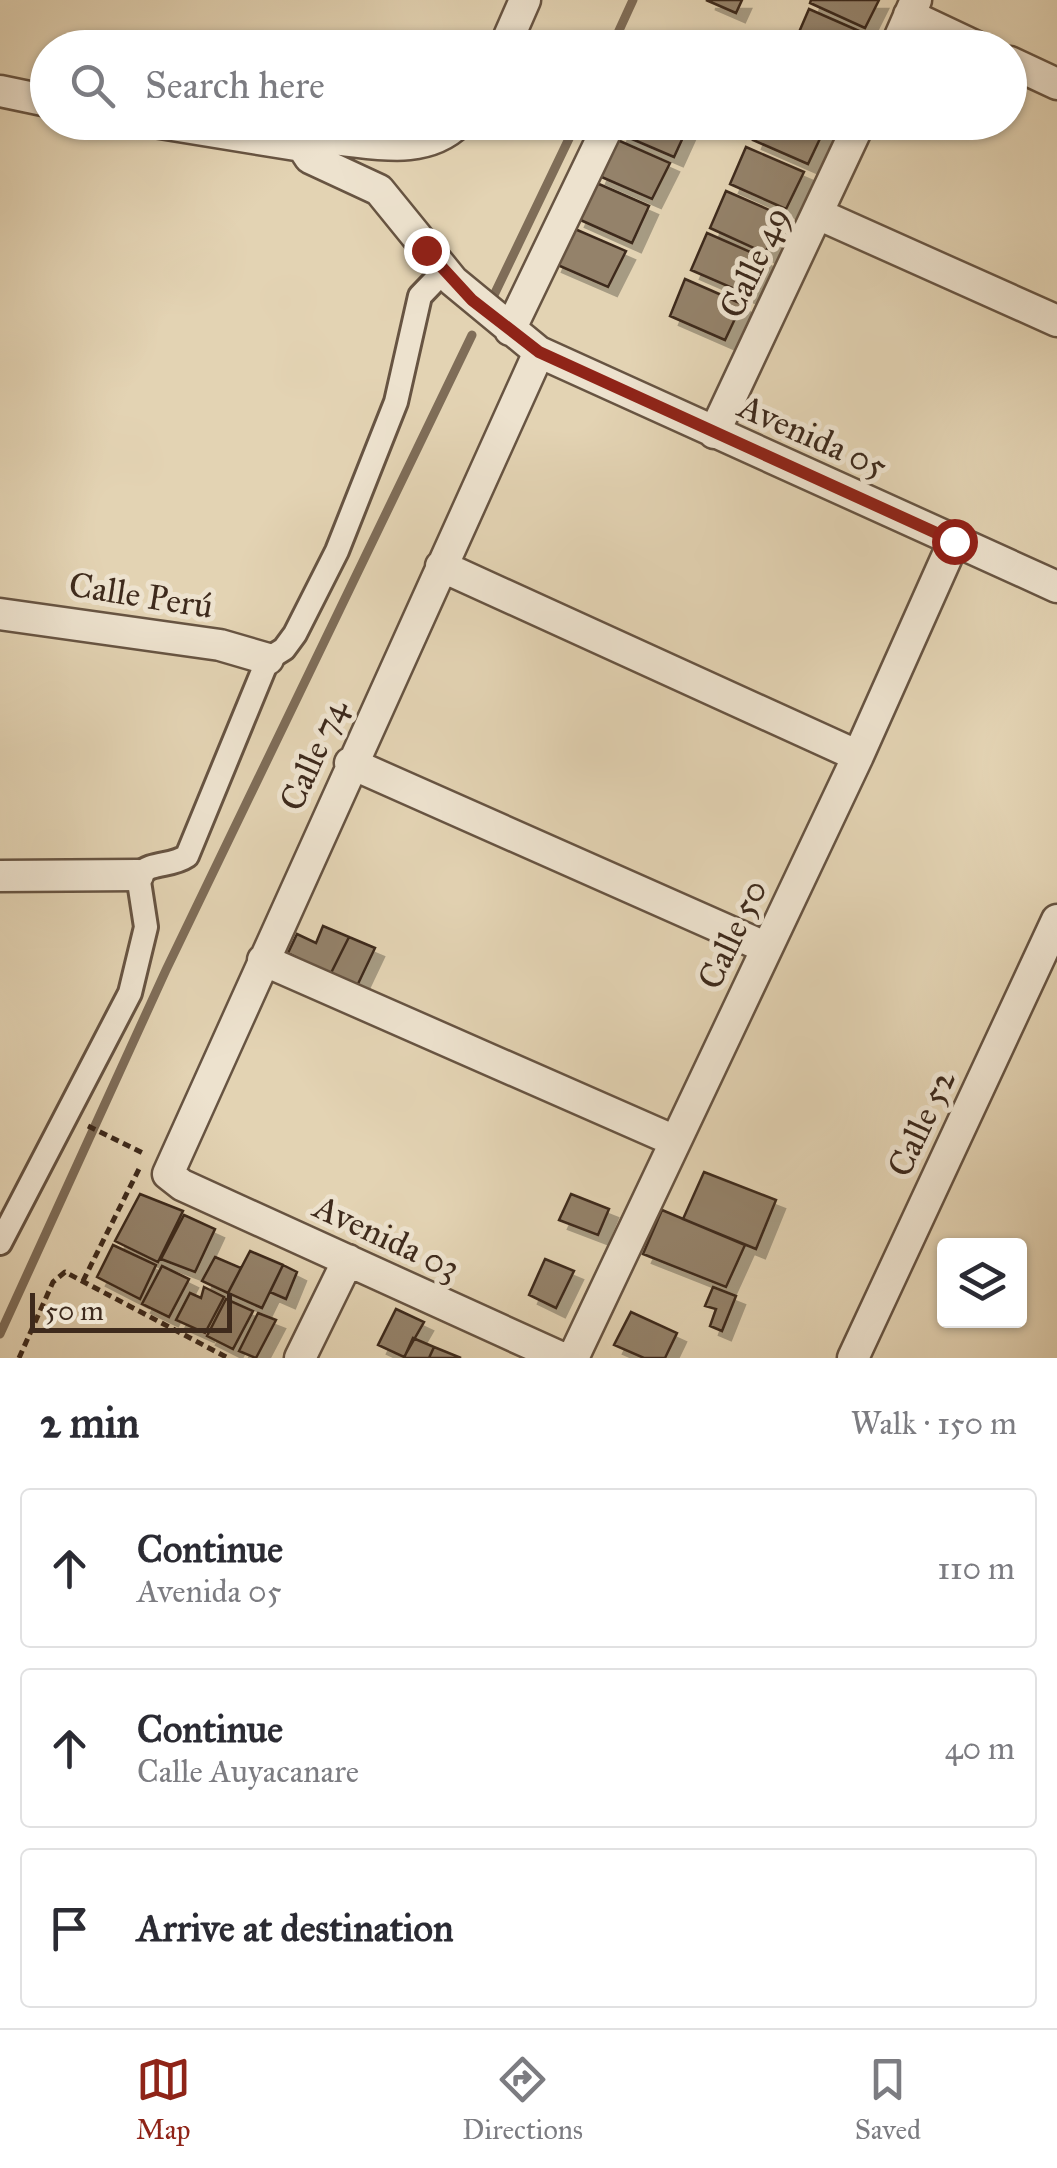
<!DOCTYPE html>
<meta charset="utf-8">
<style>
body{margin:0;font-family:"IM FELL Great Primer",serif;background:#f2f2f3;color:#2b2b33}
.controls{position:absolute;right:30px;bottom:30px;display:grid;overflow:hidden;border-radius:10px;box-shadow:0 2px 8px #0004}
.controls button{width:90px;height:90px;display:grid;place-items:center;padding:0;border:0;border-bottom:2px solid #e1e1e2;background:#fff;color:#2b2b33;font:50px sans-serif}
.scale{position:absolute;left:30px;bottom:25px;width:202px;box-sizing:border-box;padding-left:10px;border:5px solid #3e2a1c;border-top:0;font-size:28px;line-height:35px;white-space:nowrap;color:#3e2a1c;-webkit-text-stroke:8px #ede2ce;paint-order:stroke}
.stop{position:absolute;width:30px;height:30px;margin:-22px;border:8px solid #8f2418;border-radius:50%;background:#fff}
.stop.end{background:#8f2418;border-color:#fff;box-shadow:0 2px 10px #0008}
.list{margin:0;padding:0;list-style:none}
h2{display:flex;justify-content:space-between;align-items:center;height:130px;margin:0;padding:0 40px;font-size:42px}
h2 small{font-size:32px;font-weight:400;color:#7c7c81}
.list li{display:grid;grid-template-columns:65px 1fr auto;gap:30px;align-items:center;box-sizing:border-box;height:160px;margin:0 20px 20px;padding:0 20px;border:2px solid #e1e1e2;border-radius:10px}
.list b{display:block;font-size:38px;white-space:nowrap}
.list p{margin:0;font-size:32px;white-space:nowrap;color:#7c7c81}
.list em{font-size:32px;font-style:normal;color:#7c7c81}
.icon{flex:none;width:55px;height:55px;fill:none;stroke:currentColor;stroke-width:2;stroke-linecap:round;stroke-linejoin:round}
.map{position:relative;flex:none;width:1057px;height:1358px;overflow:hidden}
.search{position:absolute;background:#fff;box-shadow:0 2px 8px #0004;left:30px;right:30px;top:30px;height:110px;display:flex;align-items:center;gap:25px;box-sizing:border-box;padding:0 35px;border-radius:55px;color:#7c7c81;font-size:38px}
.sheet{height:670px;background:#fff}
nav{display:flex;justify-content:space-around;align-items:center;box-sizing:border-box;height:140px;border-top:2px solid #e1e1e2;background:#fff;font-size:28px;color:#7c7c81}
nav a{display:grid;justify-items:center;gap:5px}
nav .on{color:#8f2418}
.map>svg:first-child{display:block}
</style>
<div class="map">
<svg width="1057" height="1358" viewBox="0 0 1057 1358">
<defs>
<filter id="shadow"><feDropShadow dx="9" dy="9" stdDeviation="0" flood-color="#0004"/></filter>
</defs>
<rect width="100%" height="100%" fill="#e3d3b3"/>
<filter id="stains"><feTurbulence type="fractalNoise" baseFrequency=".002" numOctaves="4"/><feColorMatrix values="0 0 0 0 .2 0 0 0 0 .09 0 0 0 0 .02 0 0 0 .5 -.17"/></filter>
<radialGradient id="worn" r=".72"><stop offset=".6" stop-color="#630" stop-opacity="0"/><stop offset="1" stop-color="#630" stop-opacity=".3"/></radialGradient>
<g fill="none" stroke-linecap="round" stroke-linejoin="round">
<path stroke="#7f6d58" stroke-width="9" d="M611 48 633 0
M494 295 577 122
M0 1334 166 970 472 335"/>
</g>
<path fill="#94826b" stroke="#3e2a1c" stroke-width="2.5" filter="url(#shadow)" d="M706 0H742L736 13Z
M811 0H879L865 28 810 3Z
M809 9 866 34 860 48 793 46Z
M623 122H690L674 157 618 133Z
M760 122H813L825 128 808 164 753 140Z
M613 138 670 163 652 199 597 175Z
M746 147 804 172 786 209 730 184Z
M592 181 649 206 632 243 576 218Z
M726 191 783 216 765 253 710 228Z
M568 226 626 251 608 287 553 263Z
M707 233 764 258 746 294 691 270Z
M685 279 742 304 725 340 670 316Z
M323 926 349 937 330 975 288 953 297 934 316 943Z
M349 937 375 948 357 986 330 975Z
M704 1172 776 1200 756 1249 683 1219Z
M140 1194 183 1211 158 1262 115 1241Z
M571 1194 609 1209 598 1235 559 1220Z
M662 1210 745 1245 726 1287 643 1254Z
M184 1215 215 1229 195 1272 161 1259Z
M113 1245 156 1265 140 1299 97 1277Z
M250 1251 283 1265 262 1308 228 1293Z
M215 1257 241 1268 228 1293 202 1281Z
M545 1259 574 1271 556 1308 529 1295Z
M283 1265 297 1272 286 1299 270 1292Z
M162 1266 189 1279 169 1317 142 1304Z
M204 1287 224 1297 205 1333 176 1320 190 1293 201 1298Z
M713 1287 736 1296 722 1331 710 1326 716 1309 705 1306Z
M226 1299 253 1311 233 1349 207 1336Z
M396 1309 424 1322 404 1357 378 1345Z
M631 1312 677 1333 665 1358H644L614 1345Z
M258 1313 276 1320 256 1358 239 1351Z
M413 1338 434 1347 429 1358H404Z
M434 1347 461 1358H429Z"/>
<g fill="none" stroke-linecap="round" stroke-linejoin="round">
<defs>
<path id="pedestrian" d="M0 1243 130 993 146 927 138 875C152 861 171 867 187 856L268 659 284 649 295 634 337 551 396 402 420 296 444 271"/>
<path id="minor" d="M909 15 979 48
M504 48 525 0
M895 48 916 0
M1010 62 1057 84
M0 91 48 101
M154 122 302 146 310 158 379 190 453 281 539 352 1057 587
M302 146C326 122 410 171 459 122
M818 214 1057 321
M510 330 610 122
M539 352 168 1174 182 1185 562 1358
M714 433 860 122
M441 566 858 756
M0 614 220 645 268 659
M350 763 767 948
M0 876 138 875
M263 960 675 1141
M300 1358 348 1260
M573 1358 858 756 954 541
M853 1358 1057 920"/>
</defs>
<use href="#pedestrian" stroke="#675442" stroke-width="28"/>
<use href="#minor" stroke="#675442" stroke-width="35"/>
<path stroke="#3e2a1c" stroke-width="5" stroke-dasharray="8 5" stroke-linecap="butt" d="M88 1126 145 1154
M83 1281 140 1167
M19 1358 53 1282 65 1272 228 1358"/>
<use href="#pedestrian" stroke="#ede2ce" stroke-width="22"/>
<use href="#minor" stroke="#ede2ce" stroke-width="30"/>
</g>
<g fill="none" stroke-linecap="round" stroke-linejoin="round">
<path stroke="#8f2418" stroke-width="12" d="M426 250 472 300 539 352 954 541"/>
</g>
<g text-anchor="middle" stroke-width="10" stroke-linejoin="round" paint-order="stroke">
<g font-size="35" fill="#3e2a1c" stroke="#ede2ce">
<text transform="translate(754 262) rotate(-65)" y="12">Calle 49</text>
<text transform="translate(813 436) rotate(24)" y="12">Avenida 05</text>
<text transform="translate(141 595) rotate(9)" y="12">Calle Perú</text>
<text transform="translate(313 755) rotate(-66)" y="12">Calle 74</text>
<text transform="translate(732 934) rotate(-65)" y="12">Calle 50</text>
<text transform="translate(921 1123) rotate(-65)" y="12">Calle 52</text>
<text transform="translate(387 1237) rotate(25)" y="12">Avenida 03</text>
</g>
</g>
<rect width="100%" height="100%" filter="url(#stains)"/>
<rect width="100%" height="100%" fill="url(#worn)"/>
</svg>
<div class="controls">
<button><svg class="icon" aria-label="layers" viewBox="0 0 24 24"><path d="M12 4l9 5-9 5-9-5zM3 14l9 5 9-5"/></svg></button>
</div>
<div class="scale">50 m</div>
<div class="stop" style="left:954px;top:541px"></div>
<div class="stop end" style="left:426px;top:250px"></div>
<div class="search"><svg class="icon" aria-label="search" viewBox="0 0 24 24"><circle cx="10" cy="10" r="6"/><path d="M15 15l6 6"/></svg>Search here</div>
</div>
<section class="sheet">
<h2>2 min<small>Walk · 150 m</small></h2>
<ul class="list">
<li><svg class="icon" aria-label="ahead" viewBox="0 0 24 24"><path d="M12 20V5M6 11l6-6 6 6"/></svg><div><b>Continue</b><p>Avenida 05</p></div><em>110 m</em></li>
<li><svg class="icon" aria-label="ahead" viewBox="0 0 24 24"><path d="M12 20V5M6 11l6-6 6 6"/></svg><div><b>Continue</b><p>Calle Auyacanare</p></div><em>40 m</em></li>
<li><svg class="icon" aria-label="arrive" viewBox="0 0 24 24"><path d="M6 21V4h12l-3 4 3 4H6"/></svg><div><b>Arrive at destination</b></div></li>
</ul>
</section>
<nav>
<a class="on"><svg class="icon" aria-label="map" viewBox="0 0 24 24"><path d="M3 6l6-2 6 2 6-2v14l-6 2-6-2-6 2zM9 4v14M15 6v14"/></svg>Map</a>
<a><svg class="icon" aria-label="directions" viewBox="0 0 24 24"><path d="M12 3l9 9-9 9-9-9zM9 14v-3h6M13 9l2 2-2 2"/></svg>Directions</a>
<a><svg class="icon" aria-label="saved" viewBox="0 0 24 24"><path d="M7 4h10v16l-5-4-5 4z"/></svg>Saved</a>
</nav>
